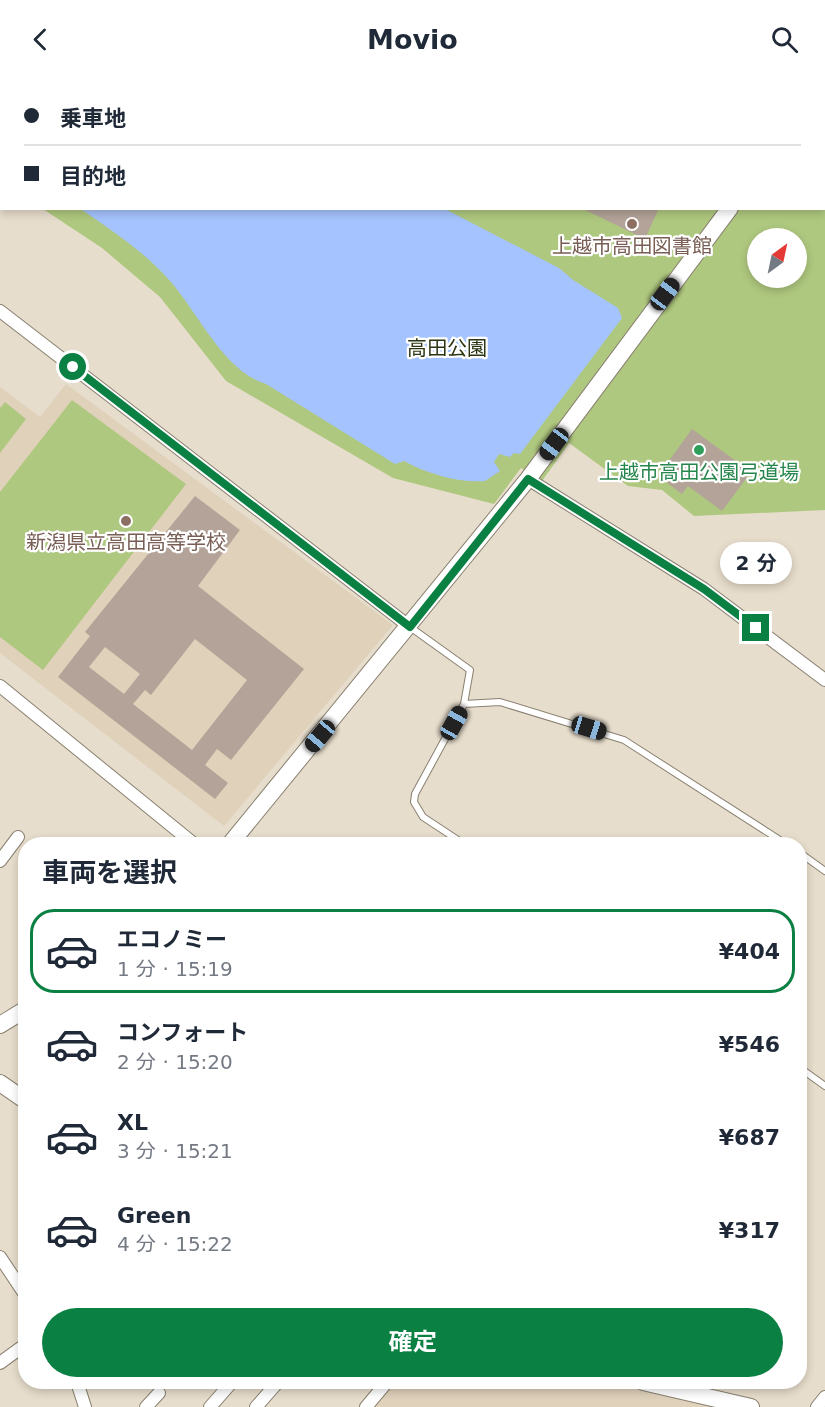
<!DOCTYPE html>
<html lang="ja">
<head>
<meta charset="utf-8">
<style>
	body { margin:0; font-family:"DejaVu Sans","Noto Sans JP",sans-serif; background:#f2f2f3; color:#1f2937; height:100vh; display:flex; flex-direction:column; font-size:22px; white-space:nowrap }
	* { box-sizing:border-box; margin:0 }
	p { font-size:20px; color:#747a83 }
	.icon { flex:none; width:33px; height:33px; fill:none; stroke:currentColor; stroke-width:2; stroke-linecap:round; stroke-linejoin:round }
	.map { position:relative; flex:1; overflow:hidden }
	.details { position:absolute; left:18px; top:759px; width:789px; height:552px; display:flex; flex-direction:column; background:#fff; border-radius:24px; box-shadow:0 3px 9px #0003 }
	.details>* { flex:none }
	.banner { position:absolute; left:0px; top:0px; width:825px; height:132px; box-shadow:0 3px 9px #0003; display:grid; align-content:center; height:132px; padding:0 24px; background:#fff }
	.needle { width:39px; rotate:33deg }
	.buttons { position:absolute; left:747px; top:150px; display:grid; gap:12px }
	.buttons a { display:grid; place-items:center; width:60px; height:60px; border-radius:50%; background:#fff; box-shadow:0 3px 9px #0003; font-size:30px }
	.end { position:absolute; width:27px; height:27px; margin:-14px; border:8px solid #0b8043; background:#fff; box-shadow:0 0 0 3px #fff }
	.from { border-radius:50% }
	.bubble { position:absolute; height:42px; border-radius:21px; background:#fff; box-shadow:0 3px 9px #0003; font-size:20px; font-weight:700; line-height:42px; text-align:center }
	.car { position:absolute; width:18px; height:36px; margin:-18px -9px; border-radius:8px; box-shadow:0 0 4px 2px #0007; background:linear-gradient(#222 24%,#8ab4d8 0 40%,#222 0 76%,#8ab4d8 0 86%,#222 0) }
	.banner b { display:flex; align-items:center; gap:21px; height:57px; font-size:22px }
	.banner b+b { border-top:2px solid #e0e1e3 }
	.banner i { width:15px; height:15px; background:#1f2937 }
	ul { padding:0; list-style:none }
	li { display:flex; align-items:center; gap:18px; height:84px; margin:0 12px 9px; padding:0 12px; border:3px solid transparent; border-radius:24px }
	li div { flex:1 }
	li b { display:block; font-size:22px }
	li em { font-style:normal; font-weight:700 }
	li.on { border-color:#0b8043 }
	li>.icon { width:54px; height:54px; stroke-width:1.5 }
	h2 { padding:0 24px; font-size:27px; line-height:72px }
	.action { display:flex; gap:12px; margin-top:auto; padding:12px 24px }
	.action a { flex:1; height:69px; border-radius:36px; background:#0b8043; color:#fff; font-size:24px; font-weight:700; line-height:69px; text-align:center }
	header { display:flex; justify-content:space-between; align-items:center; height:78px; padding:0 24px; background:#fff; font-size:27px; font-weight:700 }
	.map>svg:first-child { display:block }
</style>
</head>
<body>
<header><svg class="icon" aria-label="back" viewBox="0 0 24 24"><path d="M15 5l-7 7 7 7"/></svg>Movio<svg class="icon" aria-label="search" viewBox="0 0 24 24"><circle cx="10" cy="10" r="6"/><path d="M15 15l6 6"/></svg></header>
<div class="map">
<svg width="825" height="1329" viewBox="0 0 825 1329">
	<rect width="100%" height="100%" fill="#e7ddcc"/>
	<!-- built -->
	<path fill="#dfd1ba" d="M66 306 393 547 224 748 0 575V309L40 339Z
		M395 1304H617L715 1329H374Z"/>
	<!-- green -->
	<path fill="#afc87f" fill-rule="evenodd" d="M0 0H825V432L694 438 662 412 628 408 569 365 542 403 521 390 494 426 393 400 226 303 160 219 102 170 43 131 824 130V2H2L1 108ZM758 160H796V200H758Z
		M72 322 186 406 43 592 0 559V414Z
		M5 324 26 341 0 375V330Z"/>
	<!-- water -->
	<path fill="#a5c3fe" d="M0 0H88L92 1 2 2 1 84Z
		M81 131H445L559 190 573 202 618 230 622 240 520 376 514 375 510 379 499 376 494 384 500 393 485 403C458 405 428 396 404 383L395 386 266 306C223 293 198 234 170 203 145 174 112 153 81 131Z"/>
	<!-- building -->
	<path fill="#b3a398" fill-rule="evenodd" d="M581 130H659L645 161Z
		M692 351 751 394 722 433 688 408 682 416 658 398Z
		M195 418 240 452 198 508 304 591 231 682 217 671 205 687 228 705 215 721 58 599 90 558 85 554ZM195 561 247 602 192 672 133 626 145 612 151 617ZM105 569 140 596 124 616 89 589Z"/>
	<g fill="none" stroke-linecap="round" stroke-linejoin="round">
		<!-- lane casing -->
		<g stroke="#898070" stroke-width="8">
			<path id="lane" d="M410 549 470 592 464 626 415 716 414 724 423 739 464 766
				M464 626 500 624 624 662 786 766
				M800 775 825 793
				M800 990 825 1008"/>
		</g>
		<!-- street casing -->
		<g stroke="#898070" stroke-width="14">
			<path id="street" d="M0 233 410 549
				M528 401 704 511 825 602
				M0 608 194 766
				M0 783 18 759
				M0 1179 26 1218
				M0 1285 26 1266
				M77 1304 85 1329
				M146 1329 159 1315
				M210 1329 232 1304
				M256 1329 278 1304
				M366 1329 387 1304
				M817 1329 825 1319"/>
		</g>
		<!-- secondary casing -->
		<g stroke="#898070" stroke-width="18">
			<path id="secondary" d="M824 6 825 5
				M230 766 528 401 730 130
				M0 947 26 931
				M0 1005 26 1023
				M643 1304 751 1329"/>
		</g>
		<!-- lane -->
		<use href="#lane" stroke="#fff" stroke-width="6"/>
		<!-- street -->
		<use href="#street" stroke="#fff" stroke-width="12"/>
		<!-- secondary -->
		<use href="#secondary" stroke="#fff" stroke-width="16"/>
	</g>
	<g fill="none" stroke-linecap="round" stroke-linejoin="round">
		<!-- route -->
		<path stroke="#0b8043" stroke-width="8" d="M73 289 410 549 528 401 704 511 756 550"/>
	</g>
	<!-- markers -->
	<g fill="#8d6e63" stroke="#fff" stroke-width="2">
		<circle cx="632" cy="146" r="6"/>
		<circle cx="126" cy="443" r="6"/>
	</g>
	<circle fill="#2e9e5b" stroke="#fff" stroke-width="2" cx="699" cy="372" r="6"/>
	<g text-anchor="middle" stroke-width="4.5" stroke-linejoin="round" paint-order="stroke">
		<!-- education labels -->
		<g font-size="20" fill="#785e54" stroke="#fff">
			<text x="632" y="175">上越市高田図書館</text>
			<text x="126" y="471">新潟県立高田高等学校</text>
		</g>
		<!-- park labels -->
		<g font-size="20" fill="#2a3512" stroke="#fff">
			<text x="447" y="277">高田公園</text>
		</g>
		<!-- leisure labels -->
		<g font-size="20" fill="#27864d" stroke="#fff">
			<text x="699" y="401">上越市高田公園弓道場</text>
		</g>
	</g>
</svg>
<div class="buttons">
<a><svg class="needle" viewBox="-14 -14 28 28"><path d="M0-13l5 13h-10z" fill="#e53935"/><path d="M0 13l5-13h-10z" fill="#747a83"/></svg></a>
</div>
<i class="end from" style="left:73px;top:289px"></i>
<i class="end" style="left:756px;top:550px"></i>
<div class="bubble" style="left:720px;top:464px;width:72px">2 分</div>
<i class="car" style="left:665px;top:216px;rotate:37deg"></i>
<i class="car" style="left:554px;top:366px;rotate:217deg"></i>
<i class="car" style="left:454px;top:645px;rotate:29deg"></i>
<i class="car" style="left:589px;top:650px;rotate:107deg"></i>
<i class="car" style="left:320px;top:658px;rotate:220deg"></i>
<div class="banner">
<b><i class="from"></i>乗車地</b>
<b><i></i>目的地</b>
</div>
<section class="details">
<h2>車両を選択</h2>
<ul>
<li class="on"><svg class="icon" aria-label="car" viewBox="0 0 24 24"><path d="M5 17H2v-5l4-1 3-4h7l3 4 3 1v5h-3M9 17h6M6 11h13"/><circle cx="7" cy="17" r="2"/><circle cx="17" cy="17" r="2"/></svg><div><b>エコノミー</b><p>1 分 · 15:19</p></div><em>¥404</em></li>
<li><svg class="icon" aria-label="car" viewBox="0 0 24 24"><path d="M5 17H2v-5l4-1 3-4h7l3 4 3 1v5h-3M9 17h6M6 11h13"/><circle cx="7" cy="17" r="2"/><circle cx="17" cy="17" r="2"/></svg><div><b>コンフォート</b><p>2 分 · 15:20</p></div><em>¥546</em></li>
<li><svg class="icon" aria-label="car" viewBox="0 0 24 24"><path d="M5 17H2v-5l4-1 3-4h7l3 4 3 1v5h-3M9 17h6M6 11h13"/><circle cx="7" cy="17" r="2"/><circle cx="17" cy="17" r="2"/></svg><div><b>XL</b><p>3 分 · 15:21</p></div><em>¥687</em></li>
<li><svg class="icon" aria-label="car" viewBox="0 0 24 24"><path d="M5 17H2v-5l4-1 3-4h7l3 4 3 1v5h-3M9 17h6M6 11h13"/><circle cx="7" cy="17" r="2"/><circle cx="17" cy="17" r="2"/></svg><div><b>Green</b><p>4 分 · 15:22</p></div><em>¥317</em></li>
</ul>
<div class="action"><a>確定</a></div>
</section>
</div>
</body>
</html>
